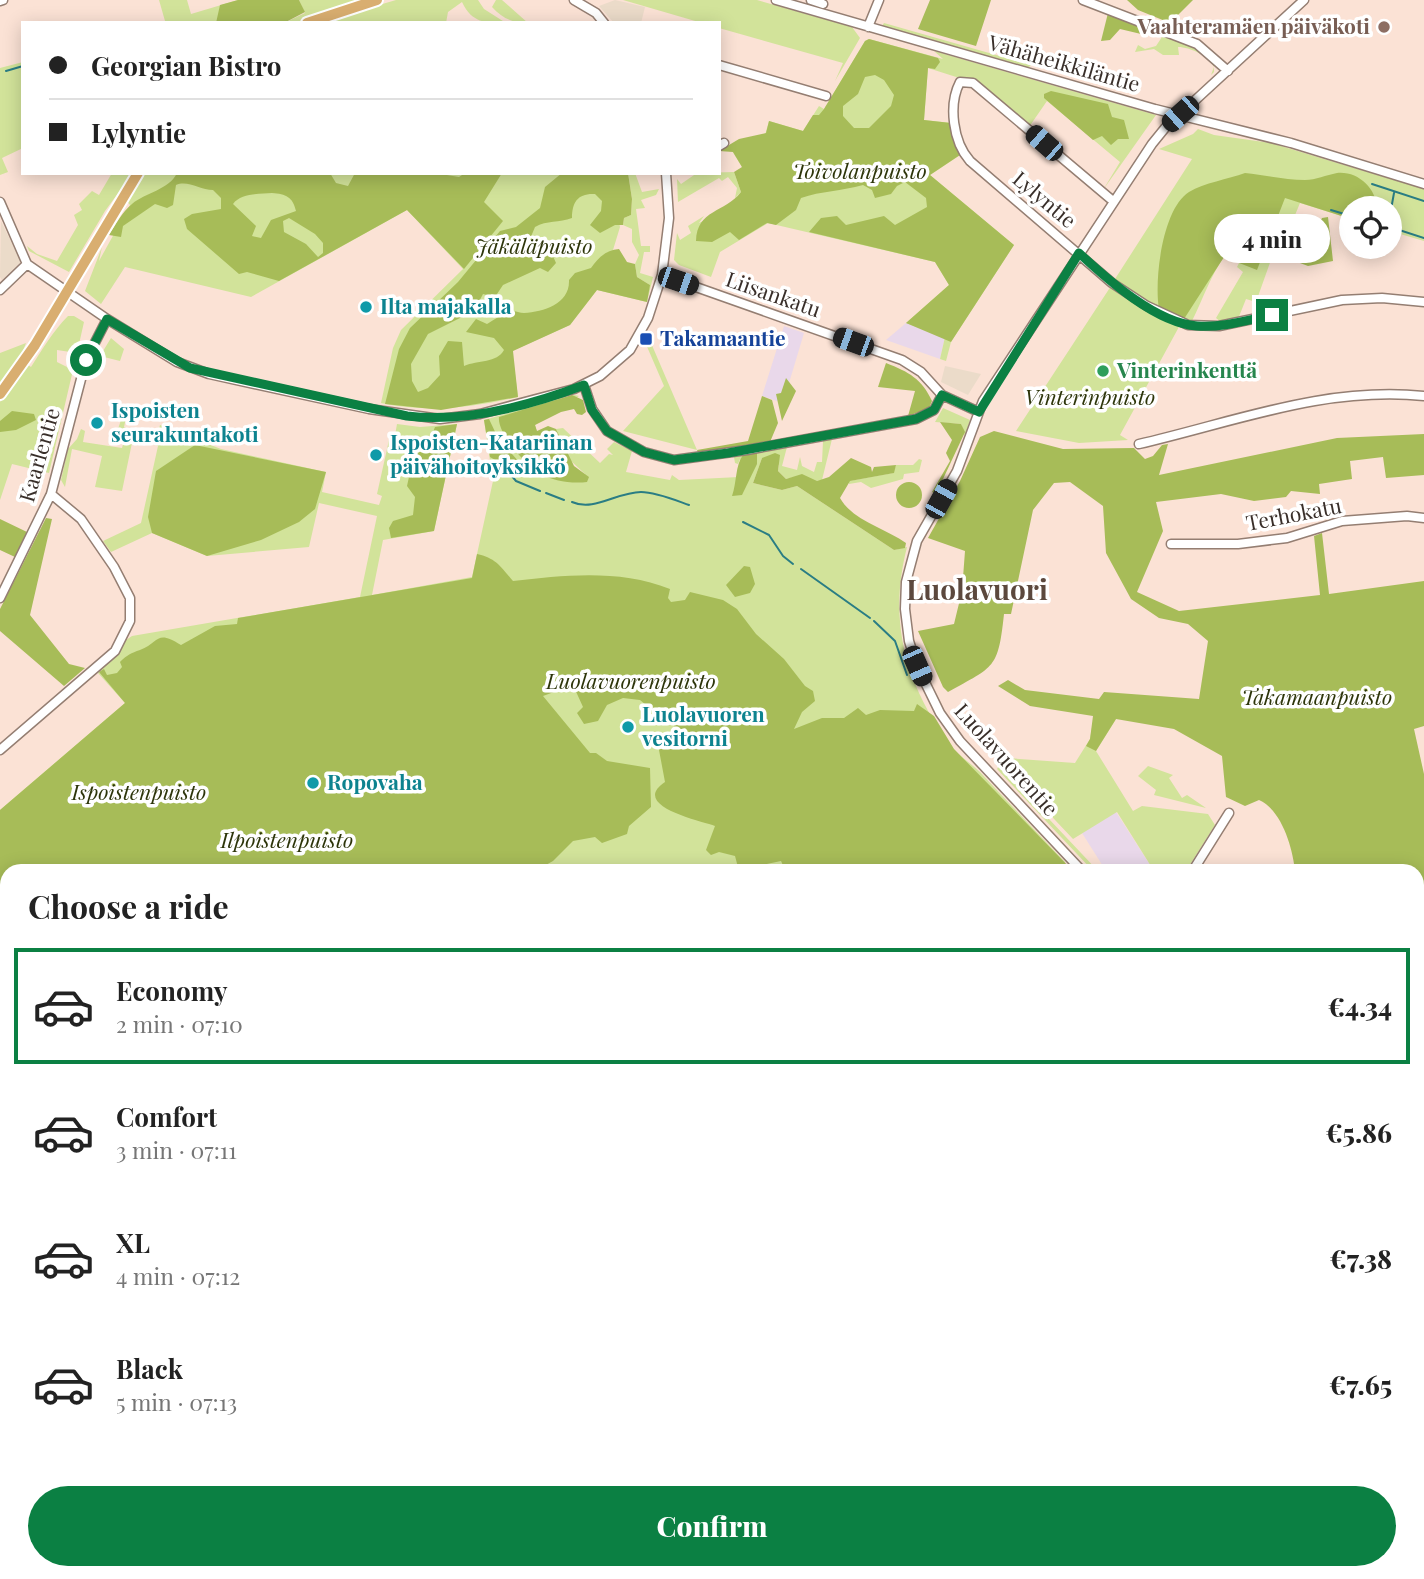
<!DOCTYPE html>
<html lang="en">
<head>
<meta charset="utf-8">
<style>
	body { margin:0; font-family:"Playfair Display",serif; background:#f2f2f2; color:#222; height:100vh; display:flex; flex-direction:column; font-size:26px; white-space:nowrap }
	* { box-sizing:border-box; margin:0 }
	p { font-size:23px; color:#767676 }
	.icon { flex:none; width:38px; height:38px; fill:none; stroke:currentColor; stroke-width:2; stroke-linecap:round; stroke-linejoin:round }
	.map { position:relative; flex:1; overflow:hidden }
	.side { position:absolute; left:0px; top:864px; width:1424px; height:716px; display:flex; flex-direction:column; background:#fff; border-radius:21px 21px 0 0; box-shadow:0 4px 18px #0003 }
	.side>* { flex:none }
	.hud { position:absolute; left:21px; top:21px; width:700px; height:154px; border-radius:0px; box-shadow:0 4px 18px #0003; display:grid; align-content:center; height:154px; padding:0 28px; background:#fff }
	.fabs { position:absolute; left:1339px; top:196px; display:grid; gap:14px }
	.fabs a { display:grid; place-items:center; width:63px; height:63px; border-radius:50%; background:#fff; box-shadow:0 4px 18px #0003; font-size:35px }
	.end { position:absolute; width:32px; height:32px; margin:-16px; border:9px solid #0b8043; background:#fff; box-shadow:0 0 0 4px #fff }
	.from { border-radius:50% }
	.bubble { position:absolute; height:49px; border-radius:24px; background:#fff; box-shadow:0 4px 18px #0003; font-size:23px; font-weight:800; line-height:49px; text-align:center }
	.car { position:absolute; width:21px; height:42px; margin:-21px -10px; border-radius:9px; box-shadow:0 0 5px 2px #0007; background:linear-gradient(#222 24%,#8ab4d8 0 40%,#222 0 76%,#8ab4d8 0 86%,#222 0) }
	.hud b { display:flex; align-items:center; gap:24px; height:66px; font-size:26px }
	.hud b+b { border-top:2px solid #e0e0e0 }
	.hud i { width:18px; height:18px; background:#222 }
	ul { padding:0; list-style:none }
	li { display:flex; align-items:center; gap:21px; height:116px; margin:0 14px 10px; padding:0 14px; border:4px solid transparent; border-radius:0px }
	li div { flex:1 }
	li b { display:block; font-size:26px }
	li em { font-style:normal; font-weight:800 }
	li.on { border-color:#0b8043 }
	li>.icon { width:63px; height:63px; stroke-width:1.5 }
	h2 { padding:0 28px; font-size:32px; line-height:84px }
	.button { display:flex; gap:14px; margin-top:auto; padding:14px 28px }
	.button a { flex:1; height:80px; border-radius:42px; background:#0b8043; color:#fff; font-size:28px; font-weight:800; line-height:80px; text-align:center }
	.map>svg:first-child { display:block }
</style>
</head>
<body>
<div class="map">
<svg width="1424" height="1579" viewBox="0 0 1424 1579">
	<rect width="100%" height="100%" fill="#fbe2d5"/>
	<!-- commercial -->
	<path fill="#ebdbc9" d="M615 0 645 7 641 23H614L599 6Z
		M1 221 21 262 2 280 0 277Z
		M945 366 981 374 968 395 941 382Z"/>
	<!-- industrial -->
	<path fill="#e9d8ea" d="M906 323 945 337 940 359 886 340Z
		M784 326 804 333 783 403 762 396Z
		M1116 812 1154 871H1106L1082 833Z"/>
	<!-- green -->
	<path fill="#d2e39a" d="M159 0H187L191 14 238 0 249 23H159L165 21Z
		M299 0H360L295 23H284L305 13Z
		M396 0H478L484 9 506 23C485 23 472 23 462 2L448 12 446 23H318Z
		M496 0H502L528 23C513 23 503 19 492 7Z
		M623 0H757L852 27 860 38 835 81 843 63 719 28V23H702Z
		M884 23 1031 65 1028 68 882 26Z
		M1164 34 1199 50 1214 63V72L1211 75 1214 67C1209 56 1190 47 1178 47L1179 55H1163L1154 49 1135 52 1138 45 1145 49 1156 46Z
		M869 39 943 59 934 51 1156 115 1103 190 1120 162 1047 101 1029 127 975 83 928 68 924 120 951 123 953 139 960 155 930 175 1014 245 951 342 946 361 940 359 945 337 906 323 949 285 935 262 768 223 720 252 711 277 679 265 674 260 677 233 680 240 691 233 688 226 704 216 699 223 758 193 729 146 763 142 769 121 803 131 819 106 824 109 865 41Z
		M23 62V148L2 158 8 172 0 175V68Z
		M1198 129 1214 135 1271 143 1424 189V241L1390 231V208H1351V219L1300 203 1279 254 1265 249 1264 254 1272 257 1256 302 1246 299 1238 319 1221 322 1216 318 1243 272 1237 267 1239 263 1224 257C1210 277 1203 299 1192 321 1164 316 1137 298 1115 279L1192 159 1159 149 1193 134Z
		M734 172 741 192 735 198 737 188 728 177 722 181 719 178 678 202 677 179 681 184 697 173Z
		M112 173H133L105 211 69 272 29 251 27 246 37 254 57 261 78 225 74 215 82 210 79 204 92 191 99 195Z
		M144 173H608L620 227 606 273 650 285 637 277 635 264 639 255 632 242V229L623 225 624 218 631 215 632 199 628 173H635L642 192 659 189 656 195 641 200 645 208 636 209 641 246H650V252H644L640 273 653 277 647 302 597 290 570 325 512 351 518 397C470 408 429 413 381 403L393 348 401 330 463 269 407 210 251 297 125 267 101 304 85 291 102 247 99 261 130 205 126 200Z
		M1111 286 1156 315 1180 325 1120 435 1128 440 1079 443 1016 431Z
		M68 316H74L84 322 77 353 57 350V362L73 370 49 473 12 464 0 500V402L28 365 31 367C42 350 53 331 68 316Z
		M648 336 697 450 623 431 664 386 645 342Z
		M111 338 124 349 120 361 100 356Z
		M26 343 19 361 0 386V353Z
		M574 395 579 396 535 425 539 440 580 477 585 474 570 460 556 429 563 428 600 463 609 454 613 455 607 449 614 442 632 451 626 472 670 480 672 475 679 480 739 477 744 462 740 459 738 464 735 463 734 457 787 447 782 466 797 470 800 457 802 466 814 472 817 462H822L823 441 832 439 822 480C810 484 804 474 786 479L778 471 779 465 762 458 753 483 782 490 797 486 894 550 907 547C888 621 905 682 949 744 956 753 970 763 980 772 1008 802 1037 832 1065 862L1066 871 7 872V1130L0 810 125 703 98 673 126 640 132 636 360 597 377 516 319 503 309 547 207 556 152 533 111 552 103 541 141 523 158 446 155 445 160 425 221 449 326 472 322 492 379 505 382 496 377 494 389 440 394 441 397 424 420 427 457 424 434 531 383 540 372 595 472 577 493 481 484 420Z
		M943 408 970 420 965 436 961 424 935 422Z
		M122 417 126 418 124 427 129 429 127 436 133 438 122 491 95 487 102 456 72 449 65 487 61 480 68 449 77 439 81 429 85 431 83 442 122 448 125 437 116 435Z
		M919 459 922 460 919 472 904 474 903 479 871 488 861 482 849 484V481L893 473 896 465H913Z
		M1094 716 1116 719 1096 751 1133 811 1142 806 1208 814 1215 825 1186 871H1154L1117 812 1073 839 1002 764 1006 758 1075 763 1090 739Z
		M999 766 1098 871H1093L997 769Z
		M1148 766 1173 775 1169 778 1182 798 1187 795 1206 808 1154 795 1156 790 1138 776Z"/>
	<!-- forest -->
	<path fill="#a7bc58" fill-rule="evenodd" d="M238 0H299L305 12 284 23H216L220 5Z
		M930 0H991L976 46 918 29Z
		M1127 0H1193L1170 23 1138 10Z
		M1108 13 1147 28 1148 31 1141 34 1120 29 1110 40 1101 41Z
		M869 39 938 58 940 62 935 69 928 68 924 120 951 123 953 139 960 155 930 175 1014 245 951 342 906 323 949 285 935 262 809 232 821 218 837 216 846 225 884 216 895 225 927 207 926 198 905 182 897 186 891 194 875 198 872 190 863 185C842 191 821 191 801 198L796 210 776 225 767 223 739 240 730 232 712 242 696 241C697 209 725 213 741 192L734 172 742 167 733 152 719 151 739 139 766 133 769 121 803 131 813 115H819L824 109 865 41ZM875 75 884 80 894 95 891 106 869 128H854L843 116V106L858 94 865 77Z
		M1051 91 1108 104 1112 117 1124 120 1129 139H1118L1111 145 1102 136 1093 140 1044 98V94Z
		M177 173H330L336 183 348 186 355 173H435L459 177 465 173H502L484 202 503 221 464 269 407 210 279 281 247 272 239 274 187 229 184 219 192 214 221 209V198L213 190C200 190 188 180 176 185L173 205 167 208 155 204 123 226 121 237 109 235C116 224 122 212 132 204 146 192 169 190 177 173ZM272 193C286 194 293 197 296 211L271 220 261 238 252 236 256 226 233 204C241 193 259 194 272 193ZM289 218 315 234 323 243V253L318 257 306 244 284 232 283 221Z
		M562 173H628L632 199 631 215 624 218 623 225H615L600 233 590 225 601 211 602 201 595 194C578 193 572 202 572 218 559 223 547 220 535 227L530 239 535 251 553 256 556 263 548 272 540 268 503 285 495 297 483 294 474 311 428 334 411 364 412 381 418 392 428 388 440 375 439 356 448 341 462 342 464 366C478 360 497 363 504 350L494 338 466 332 476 319 487 324C494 320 504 312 512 311 516 311 520 313 524 313 544 312 570 304 569 280L575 273 591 268C598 258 606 250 619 249L627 262 635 264 637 277 650 285 647 302 597 290 570 325 513 351 518 397 441 410 385 404 399 349 410 328 458 282 500 231 516 227 540 208 545 187Z
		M1245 173C1265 175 1286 180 1305 180 1316 180 1326 175 1337 173 1358 171 1376 188 1377 208H1351V219L1285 198 1257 270 1224 257 1184 319 1159 309C1154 281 1162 209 1189 192 1204 183 1228 179 1245 173Z
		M1328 217 1333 261 1308 266 1300 263 1322 218Z
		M886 363C909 372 922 379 932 401L929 408 908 416 915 391 878 387Z
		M786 378 796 391 782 421 776 394 781 393Z
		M572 395 583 400 586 412 582 415 577 414 574 409 561 412 535 425 537 431 548 426 556 429 574 466 589 477 587 482C572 484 552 481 539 473 525 464 497 433 499 417Z
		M762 396 772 400 778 423 770 442 699 455 697 450 748 441Z
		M12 411 34 414 36 420 16 430 0 432V421Z
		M489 419 498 438 527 471 524 477 490 457 484 420Z
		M940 422 961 424 965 432 936 494 932 492 950 461 946 453 952 440Z
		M457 424 434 531 391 538 389 528 393 521 413 515 415 497 407 486 416 445 431 437 435 427Z
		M994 431 1063 449 1134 448 1145 459 1153 456 1162 445 1168 444 1159 475 1337 438 1424 434V475L1386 478 1383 457 1350 461 1352 479 1319 484 1320 494 1291 491 1286 497 1254 501 1221 494 1156 502 1163 531 1137 592 1179 611 1320 595 1314 536 1322 533 1329 594 1424 581V726L1414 729 1424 774V1019L1418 1017V872L1295 871C1293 849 1282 810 1259 800L1245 806 1226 797 1222 756 1174 729 1116 719 1096 751 1086 746 1090 739 1093 716 1030 706 998 686 1008 680 1025 690 1099 699 1104 692 1199 699 1208 641 1188 624 1159 618 1131 599 1106 553 1103 506 1070 482 1054 483 1033 510 1011 614H1004C998 669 995 666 948 692L943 687 918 631 954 624 962 591 965 551 928 538 960 481 980 437Z
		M195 445 326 472 315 509 299 522 261 540 207 556 152 533 148 517 156 471Z
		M757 453V464L742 495 732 496C737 482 735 466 743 455Z
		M775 453 780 455 778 471 786 479 802 474 817 481 829 477 851 458 871 467 872 472 874 467 896 465 894 473 850 481 840 498C853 521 885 528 906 543L905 548 894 550 797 486 782 490 753 483 762 458Z
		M896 495a13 13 0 1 1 26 0a13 13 0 1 1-26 0Z
		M46 518 52 519 30 615 69 664 85 668 64 686 0 631V609Z
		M0 519 27 532 15 557 0 550Z
		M477 554C496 558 501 567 513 581 565 575 620 569 670 589L668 598 671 602 685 600 690 592 723 600 737 609 756 634 784 659 805 686 813 691 815 701 802 712 794 729 822 718H844L858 708 866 715 880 710 914 711 917 704 934 716 954 749 1073 871 786 872 781 861 762 865 756 871H739L735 856 719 852 711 855 706 850 715 826C701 821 629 806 665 782L659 750 661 734 674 731 675 715 652 710 640 700 623 698 607 705 598 721 584 724 577 713 583 707 573 685 543 696 590 753H596L607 761 650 768 651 807 629 826 627 834 602 843 595 837 573 841 553 861 535 871 7 872V1131L0 1133V810L125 703 99 672 104 669 107 675 117 673 122 667 120 662C127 655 131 653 140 650 160 642 156 629 181 645L215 626 237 624 238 618 472 578Z
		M744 566 750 567 755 584 750 593 735 597 726 585Z
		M1420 1434 1424 1435V1579H1414L1413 1573H1418V1439Z
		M7 1572 119 1573 122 1579H0Z
		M350 1573H466L476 1579H348Z
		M516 1573H796L787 1579H512Z"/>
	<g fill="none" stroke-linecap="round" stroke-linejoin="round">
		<!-- stream -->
		<path stroke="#2a7d84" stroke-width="2" d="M6 71 23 66
			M1372 184 1424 201
			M1331 210 1351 216
			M1390 215 1394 193
			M1390 227 1424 238
			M501 463 516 481 540 491
			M546 493 564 500
			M572 502C594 512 617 492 641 492 656 492 675 500 689 505
			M743 522 769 535 783 556 793 564
			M801 569 870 618
			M874 621 895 641 907 675
			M1418 1480 1424 1484"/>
		<!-- minor casing -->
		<g stroke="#947e72" stroke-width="11">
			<path id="minor" d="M574 0 596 13 604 23
				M776 0 1155 109 1291 143 1424 184
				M811 0 823 4
				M1083 0 1197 44 1228 71
				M0 1 3 0
				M868 27 879 0
				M719 65 826 96
				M719 146 724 143
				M1113 201 973 83 960 82C948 105 953 142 970 161L1112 283 1147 306 1188 325 1219 326 1342 300 1382 298 1424 302
				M0 202 27 264 107 319 177 362 209 374 369 409 440 419 480 414 574 389 600 376 630 350 648 318 662 275 669 218 666 173
				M662 275 902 360 921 372 942 395 979 412
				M0 290 27 264
				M584 385 592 409 607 431 644 452 674 460 747 450 916 419 934 410 942 395
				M1139 444C1235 422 1324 386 1424 396
				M1171 544H1238L1287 538 1342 521 1407 516 1424 518
				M0 598 51 494 86 360 107 319
				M0 750 115 651 130 621V598L114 567 81 519 51 494
				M1083 872 960 741 940 713 917 666 909 641 905 609 906 582 917 541 957 471 983 401 1152 144 1165 128 1304 0
				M1192 872 1229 813
				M1418 1218H1424
				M0 1571 7 1565
				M132 1573 135 1579
				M844 1573 845 1579
				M957 1573 958 1579
				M807 1579 816 1573
				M1179 1579 1181 1573"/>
		</g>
		<!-- major casing -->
		<g stroke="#fff" stroke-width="14">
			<path id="major" d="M307 23 377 0
				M0 394 35 345 138 173"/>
		</g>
		<!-- minor -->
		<use href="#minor" stroke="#fff" stroke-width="8"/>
		<!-- major -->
		<use href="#major" stroke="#d9ae70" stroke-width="10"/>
	</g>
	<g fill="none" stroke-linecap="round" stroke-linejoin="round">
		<!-- route -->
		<path stroke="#0b8043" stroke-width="9" d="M86 360 107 319 190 368 407 416C466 423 529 406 584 385L592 410 607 431 644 452 674 460 728 453 916 419 934 410 942 395 979 412 1079 253C1108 280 1156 323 1197 326 1222 328 1248 320 1272 315"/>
	</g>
	<!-- markers -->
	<circle fill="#8d6e63" stroke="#fff" stroke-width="2.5" cx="1384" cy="27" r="7"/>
	<g fill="#0f9aa8" stroke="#fff" stroke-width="2.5">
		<circle cx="366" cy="307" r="7"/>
		<circle cx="97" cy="423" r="7"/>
		<circle cx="376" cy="455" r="7"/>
		<circle cx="628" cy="727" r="7"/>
		<circle cx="313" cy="783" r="7"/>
	</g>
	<rect fill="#1a4fb4" stroke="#fff" stroke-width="2.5" x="639" y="332" width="14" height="14" rx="3.5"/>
	<circle fill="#2e9e5b" stroke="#fff" stroke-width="2.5" cx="1103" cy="371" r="7"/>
	<g text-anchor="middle" stroke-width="7" stroke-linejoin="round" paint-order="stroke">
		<!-- education labels -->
		<g font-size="21" font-weight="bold" fill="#785e54" stroke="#fff" text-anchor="end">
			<text x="1370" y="34">Vaahteramäen päiväkoti</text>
		</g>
		<!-- street labels -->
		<g font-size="21" fill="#392f2a" stroke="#fff">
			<text transform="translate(1064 64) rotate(16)" y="7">Vähäheikkiläntie</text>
			<text transform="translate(1044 200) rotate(40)" y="7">Lylyntie</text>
			<text transform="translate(773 295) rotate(19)" y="7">Liisankatu</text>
			<text transform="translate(40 455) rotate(-74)" y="7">Kaarlentie</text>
			<text transform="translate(1294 515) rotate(-11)" y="7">Terhokatu</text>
			<text transform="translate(1006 760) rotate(48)" y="7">Luolavuorentie</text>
		</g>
		<!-- park labels -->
		<g font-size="21" font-style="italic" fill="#2d350a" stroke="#fff">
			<text x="860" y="179">Toivolanpuisto</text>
			<text x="534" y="254">Jäkäläpuisto</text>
			<text x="1090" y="405">Vinterinpuisto</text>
			<text x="631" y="689">Luolavuorenpuisto</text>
			<text x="1317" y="705">Takamaanpuisto</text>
			<text x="139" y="800">Ispoistenpuisto</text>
			<text x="287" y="848">Ilpoistenpuisto</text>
		</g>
		<!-- culture labels -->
		<g font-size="21" font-weight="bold" fill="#0d838f" stroke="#fff" text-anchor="start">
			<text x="380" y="314">Ilta majakalla</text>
			<text x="111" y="418">Ispoisten<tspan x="111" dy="24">seurakuntakoti</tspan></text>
			<text x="390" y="450">Ispoisten-Katariinan<tspan x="390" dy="24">päivähoitoyksikkö</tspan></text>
			<text x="642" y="722">Luolavuoren<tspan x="642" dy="24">vesitorni</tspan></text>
			<text x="327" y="790">Ropovaha</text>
		</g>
		<!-- transit labels -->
		<g font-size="21" font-weight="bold" fill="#164399" stroke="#fff" text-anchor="start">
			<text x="660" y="346">Takamaantie</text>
		</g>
		<!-- leisure labels -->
		<g font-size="21" font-weight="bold" fill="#27864d" stroke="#fff" text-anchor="start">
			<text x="1117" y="378">Vinterinkenttä</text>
		</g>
		<!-- district labels -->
		<g font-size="28" font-weight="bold" fill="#5c483d" stroke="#fff">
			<text x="977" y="600">Luolavuori</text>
		</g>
	</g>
</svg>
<div class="fabs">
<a><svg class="icon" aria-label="locate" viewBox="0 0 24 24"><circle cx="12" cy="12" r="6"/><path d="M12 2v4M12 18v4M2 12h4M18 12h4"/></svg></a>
</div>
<i class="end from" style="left:86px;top:360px"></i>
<i class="end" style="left:1272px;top:315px"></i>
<div class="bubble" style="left:1214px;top:214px;width:116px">4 min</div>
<i class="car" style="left:1180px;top:114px;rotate:228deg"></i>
<i class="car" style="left:1044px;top:143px;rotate:311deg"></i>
<i class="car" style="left:678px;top:281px;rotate:109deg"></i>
<i class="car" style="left:853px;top:342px;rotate:290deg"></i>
<i class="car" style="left:941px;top:499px;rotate:29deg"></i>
<i class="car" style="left:917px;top:666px;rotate:156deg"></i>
<div class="hud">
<b><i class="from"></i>Georgian Bistro</b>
<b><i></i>Lylyntie</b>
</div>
<section class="side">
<h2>Choose a ride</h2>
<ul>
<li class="on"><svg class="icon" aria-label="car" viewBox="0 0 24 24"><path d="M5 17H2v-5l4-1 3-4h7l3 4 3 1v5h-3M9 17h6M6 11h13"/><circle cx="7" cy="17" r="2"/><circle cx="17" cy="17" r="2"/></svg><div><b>Economy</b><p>2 min · 07:10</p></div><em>€4.34</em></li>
<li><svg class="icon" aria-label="car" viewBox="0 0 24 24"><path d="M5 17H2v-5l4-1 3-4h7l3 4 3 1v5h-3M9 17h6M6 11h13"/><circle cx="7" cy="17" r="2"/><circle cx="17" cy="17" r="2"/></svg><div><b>Comfort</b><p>3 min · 07:11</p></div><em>€5.86</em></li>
<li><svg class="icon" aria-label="car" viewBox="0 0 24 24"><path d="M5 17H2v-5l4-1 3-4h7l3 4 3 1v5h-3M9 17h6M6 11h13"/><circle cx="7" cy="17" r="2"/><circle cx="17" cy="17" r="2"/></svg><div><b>XL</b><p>4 min · 07:12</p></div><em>€7.38</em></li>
<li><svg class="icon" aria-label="car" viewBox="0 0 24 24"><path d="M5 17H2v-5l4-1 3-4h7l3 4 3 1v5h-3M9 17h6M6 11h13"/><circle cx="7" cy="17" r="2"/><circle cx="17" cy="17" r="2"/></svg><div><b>Black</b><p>5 min · 07:13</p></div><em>€7.65</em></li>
</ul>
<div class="button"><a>Confirm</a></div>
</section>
</div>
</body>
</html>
